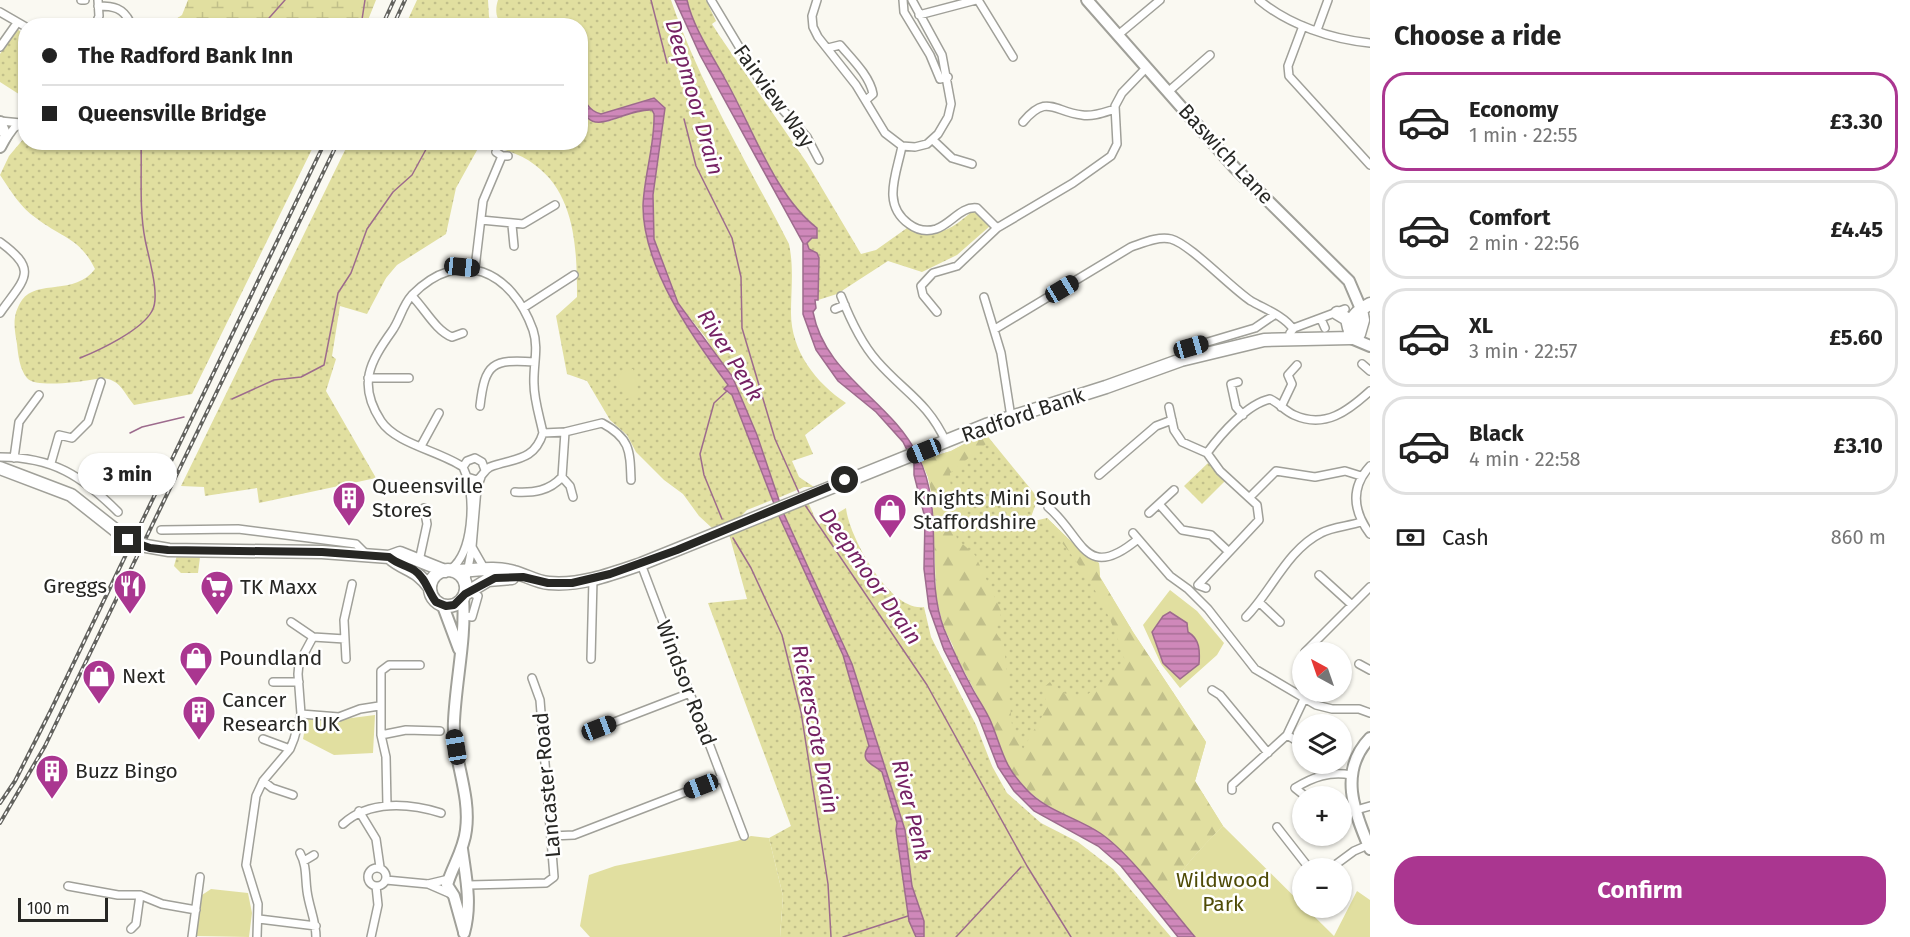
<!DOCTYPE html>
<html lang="en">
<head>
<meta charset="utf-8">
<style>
	body { margin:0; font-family:"Fira Sans",sans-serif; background:#f2f2f2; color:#222; height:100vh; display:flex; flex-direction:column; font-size:22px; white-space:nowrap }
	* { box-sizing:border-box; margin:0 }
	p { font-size:20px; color:#767676 }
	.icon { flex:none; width:33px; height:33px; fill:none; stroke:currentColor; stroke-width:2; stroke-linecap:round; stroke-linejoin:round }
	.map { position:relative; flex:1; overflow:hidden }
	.panel { display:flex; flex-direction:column; background:#fff; width:540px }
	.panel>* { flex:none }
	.top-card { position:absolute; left:18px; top:18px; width:570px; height:132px; border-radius:24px; box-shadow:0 2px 4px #0004; display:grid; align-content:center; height:132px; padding:0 24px; background:#fff }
	.needle { width:39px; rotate:320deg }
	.fabs { position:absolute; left:1292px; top:642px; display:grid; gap:12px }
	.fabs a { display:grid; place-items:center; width:60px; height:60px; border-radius:50%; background:#fff; box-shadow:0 2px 4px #0004; font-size:30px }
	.scale { position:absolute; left:18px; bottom:15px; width:90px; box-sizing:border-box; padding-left:6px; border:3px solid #272724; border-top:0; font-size:16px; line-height:21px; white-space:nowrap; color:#272724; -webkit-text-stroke:4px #fffffe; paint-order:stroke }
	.end { position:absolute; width:27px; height:27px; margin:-14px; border:8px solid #272724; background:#fff; box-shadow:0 0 0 3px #fff }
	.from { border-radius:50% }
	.bubble { position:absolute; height:42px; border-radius:21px; background:#fff; box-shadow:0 2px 4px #0004; font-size:20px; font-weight:700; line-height:42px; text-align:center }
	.car { position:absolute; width:18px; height:36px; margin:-18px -9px; border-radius:8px; box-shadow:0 0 4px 2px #0007; background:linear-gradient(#222 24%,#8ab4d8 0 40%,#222 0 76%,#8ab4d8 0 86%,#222 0) }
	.top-card b { display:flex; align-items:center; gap:21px; height:57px; font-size:22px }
	.top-card b+b { border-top:2px solid #e0e0e0 }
	.top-card i { width:15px; height:15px; background:#222 }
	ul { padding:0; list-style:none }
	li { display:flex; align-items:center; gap:18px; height:99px; margin:0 12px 9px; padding:0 12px; border:3px solid #e0e0e0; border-radius:24px }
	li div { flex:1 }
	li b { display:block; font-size:22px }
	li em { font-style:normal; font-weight:700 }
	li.active { border-color:#aa3690 }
	li>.icon { width:54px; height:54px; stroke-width:1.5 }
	h2 { padding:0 24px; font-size:27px; line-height:72px }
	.pay { display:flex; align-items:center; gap:15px; height:66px; padding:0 24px; font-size:22px }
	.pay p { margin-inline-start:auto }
	.primary-button { display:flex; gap:12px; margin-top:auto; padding:12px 24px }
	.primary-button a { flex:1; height:69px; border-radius:24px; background:#aa3690; color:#fff; font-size:24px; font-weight:700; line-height:69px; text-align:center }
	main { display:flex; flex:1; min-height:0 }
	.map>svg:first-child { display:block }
</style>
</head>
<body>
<main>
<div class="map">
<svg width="1370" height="937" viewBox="0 0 1370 937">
	<defs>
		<pattern id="grass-dots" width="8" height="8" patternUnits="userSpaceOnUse" patternTransform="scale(1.5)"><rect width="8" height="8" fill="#e1dfa0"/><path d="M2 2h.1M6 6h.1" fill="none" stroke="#c1bf8a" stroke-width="1.8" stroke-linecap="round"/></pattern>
		<pattern id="forest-firs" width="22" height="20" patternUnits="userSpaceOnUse" patternTransform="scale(1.5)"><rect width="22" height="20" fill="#e1dfa0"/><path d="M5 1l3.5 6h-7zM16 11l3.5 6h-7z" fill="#c1bf8a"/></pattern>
		<pattern id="wetland-marsh" width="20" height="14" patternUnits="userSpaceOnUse" patternTransform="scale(1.5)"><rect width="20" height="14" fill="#e1dfa0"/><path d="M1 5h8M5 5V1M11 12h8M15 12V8" fill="none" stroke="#c1bf8a"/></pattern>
		<pattern id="water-rules" width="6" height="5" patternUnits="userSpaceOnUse" patternTransform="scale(1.5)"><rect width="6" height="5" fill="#cf88ba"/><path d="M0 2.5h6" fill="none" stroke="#a86f97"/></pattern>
	</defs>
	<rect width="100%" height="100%" fill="#faf9f2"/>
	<!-- grass -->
	<path fill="url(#grass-dots)" d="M417 0H488L489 17 493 25 405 26Z
		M498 0H671C700 85 748 164 789 244 794 268 791 289 791 313 791 351 816 383 846 403L805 435 813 454 792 461 799 477 814 487H804L778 498 757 435 706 338 678 303 654 239 653 195 664 117 654 98 601 114C572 108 581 49 580 26L505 25C495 21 495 9 498 0Z
		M687 0H706L716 21 712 24 719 35 807 163 861 254 876 250 907 228C939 239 950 230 974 210L990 226 957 255 922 272 888 261 837 294 818 300 819 258 818 254 809 249 807 243 814 237 817 228C772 193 753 127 725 79 712 55 692 27 687 0Z
		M16 28 25 35V98L0 82V54Z
		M643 109 652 110 654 114C655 145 644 175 643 206 643 268 692 337 728 386L727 393 732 394 772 500 747 510 737 520 712 528 699 516 683 494 664 480 636 452 627 435 610 420 587 381 567 374 556 316 577 297C577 251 576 195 535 165 520 153 501 149 483 143L580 142 581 110 585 117 607 122Z
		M25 137 26 142 315 143 192 394 134 405C127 397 122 385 113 381 106 377 97 379 90 380 78 382 35 388 27 378 20 370 18 355 17 344 14 327 12 315 22 300 37 279 75 296 95 269 80 238 62 238 36 218 20 207 11 191 0 175L9 156Z
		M349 142 481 143 456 188 446 234 397 265 386 278 367 314 340 306 332 356 336 359 326 391 376 478 259 503 257 488 205 496 204 487 181 486Z
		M985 433 1038 498 1031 517 1034 521 1047 518 1084 554 1099 563 1100 577 1133 632 1206 742 1195 781 1223 826C1199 850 1179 870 1164 901L1102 834 1079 821 997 744 991 722 955 654 935 565 933 500 928 477 921 460 951 451Z
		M1208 463 1225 481 1202 504 1184 486Z
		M808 502 818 525 846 508C849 537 890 612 924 607L931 637 976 725 992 766 1007 793 1041 823 1078 842 1113 869 1171 937H924V921L912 886 905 829 852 664 783 512Z
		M778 514 843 655 869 746 866 751 882 772 897 823 896 830 909 921 916 937H780L783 896 769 838 791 826 708 603 747 599 729 534Z
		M177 555 200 557 198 573H181L174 566Z"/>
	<!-- forest -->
	<path fill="url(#forest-firs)" d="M985 433 986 444 950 473 952 515 957 539 975 555 1001 611 999 623 993 628 1004 645 1012 725 1023 749 1048 706 1042 689 1050 682 1070 697 1088 694 1126 664C1111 610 1084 567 1047 525V518L1084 554 1099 563 1100 577 1133 632 1206 742 1195 781 1223 826C1199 850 1179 870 1164 901L1102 834 1050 808 1028 791 1009 769 991 722 943 626 936 596 933 500 928 477 921 460 951 451Z"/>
	<!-- wetland -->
	<path fill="url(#wetland-marsh)" d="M188 0H376L366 25H167L182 15Z"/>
	<!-- park -->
	<path fill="#e1dfa0" d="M633 369 639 395 625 399 618 378 622 372Z
		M1170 590 1197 611 1224 643 1217 655 1180 688 1161 664 1143 625Z
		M375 715 373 753 334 755 303 739 307 718 336 720Z
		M1223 826 1334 936 1357 891 1370 900V937H1195L1164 901C1179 870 1199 850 1223 826Z
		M751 836 769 838 783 896 780 937H590L580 926 589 875 615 866 737 841Z
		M211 889 248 893 252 913 249 937 196 936 202 895Z"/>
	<!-- water -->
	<path fill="url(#water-rules)" stroke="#9d6b8d" stroke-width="1.5" d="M675 0H687C693 27 712 55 725 79 752 126 774 195 817 228V238H812L807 243 809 249 817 253 819 258 818 300H815L816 308 813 312C825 376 891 400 918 456 946 512 923 573 944 629 952 648 961 668 971 686 977 698 986 710 991 722 1003 751 1003 765 1026 789 1046 811 1076 817 1100 833 1130 853 1170 908 1195 937H1178L1121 866 1098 846 1034 811 1014 791 998 767 979 718 944 650 929 608 924 569 925 518 914 475V464L903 442 876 412 838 381 816 350 803 314V243L700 55Z
		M580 88C584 100 588 111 601 114L654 98 665 108 653 195 654 239 678 303 732 376 757 435 783 512 852 664 905 830 912 886 924 921V937H916L909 921 896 830 897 823 882 772C873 764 858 761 869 746L843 655 778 514 732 395 724 389 728 385C692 337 643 267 643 206 644 175 655 145 654 114L652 110C621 107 581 151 580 88Z
		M1170 612 1187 623 1188 632C1200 639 1200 651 1199 664L1180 679 1163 663 1152 632 1163 616Z"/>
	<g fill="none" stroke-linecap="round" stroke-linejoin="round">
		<!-- stream -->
		<path stroke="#9d6b8d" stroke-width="1.5" d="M651 0 667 63
			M262 26 285 0
			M361 26 365 0
			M684 119 696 166 732 238 741 277 742 328 775 439 800 495
			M80 358C100 350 142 330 152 311 161 296 148 256 145 239 139 208 142 174 141 142
			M232 399 274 380 301 377 324 365 338 293 351 273 367 229 393 192 412 175 430 142
			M130 433 142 427 184 417
			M805 505 927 685 1027 866 1071 937
			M722 519 704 475 700 454 714 403 727 391
			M733 538 751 568 782 635 801 712 828 884 831 937
			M843 937 908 916
			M956 937 1021 867"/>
		<!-- street casing -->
		<g stroke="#a0a099" stroke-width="10">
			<path id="street" d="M81 0H85
				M711 0 765 90 807 137 819 160
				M817 0 812 16 813 27 818 37 856 85 885 133 902 146 915 147 927 144 938 134 948 117 951 104 942 55 912 0
				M903 0 904 12 930 55 940 79 948 77
				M978 0 1013 57
				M1259 0C1289 25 1331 39 1370 43
				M98 6C114 6 123 8 130 22
				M0 12 26 27
				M919 15 976 0
				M95 26 99 16 98 0
				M1303 26 1288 66 1289 76 1370 165
				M1317 30 1328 0
				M1118 35 1160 0
				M0 47 17 23
				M828 48 840 45C851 58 870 76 873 94L866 100
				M1169 91 1210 55
				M0 121 21 123
				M1023 122C1047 93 1054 112 1082 115 1093 117 1105 112 1115 109
				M6 139 14 128 26 120
				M933 140 952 158 972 164
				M902 146C897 173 881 204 909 224 917 230 926 232 936 229 951 224 961 206 977 208L997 228
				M496 152 502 156H508
				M481 220 523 224 555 205
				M512 225 514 246
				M0 242C40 271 24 279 0 313
				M475 268 483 201 502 156
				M412 296C425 309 436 331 452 337L463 333
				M841 296C850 319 861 343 877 361 904 392 928 402 946 442
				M984 297 1001 353 1011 417
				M523 308 574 275
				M835 309 845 305
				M937 312 923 295 921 286 933 273 957 266 997 228 1073 183 1111 156 1117 144 1115 106 1122 93 1147 67
				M1321 319 1325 328
				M995 329 1131 247C1143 243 1158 236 1171 239 1190 244 1231 288 1251 301 1265 309 1284 316 1293 329
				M1290 333 1294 328 1345 309
				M1191 347 1255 328 1274 315
				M1362 364 1370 371
				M368 378H409
				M1238 382 1231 384 1236 407 1243 415
				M480 406C485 363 492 359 535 362
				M1169 407 1174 430 1182 442 1207 453 1220 471 1257 505 1259 520 1198 585 1206 588
				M1281 407 1292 384 1288 375 1297 365
				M543 433 565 432 602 423C630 438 630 450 631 480
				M421 446 439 413
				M1207 453C1221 434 1247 404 1270 399 1279 403 1285 411 1294 415 1325 429 1348 411 1370 391
				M0 457C53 457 82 476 118 512
				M14 458 19 422 39 395
				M51 463 59 435 72 438 88 422 101 382
				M1370 466C1350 488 1353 511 1370 534
				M463 467C440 451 396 444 381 421 357 384 370 362 392 331 400 320 402 306 412 295 460 246 512 271 533 330 539 348 533 366 534 384 534 400 540 418 543 433 534 462 513 458 490 467 484 470 483 476 477 480L467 477 463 467 467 461 475 458 482 462 485 470
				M1099 475 1156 426 1172 420
				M562 477 565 432
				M562 477 570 486 573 497
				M515 492C534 493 549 491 562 477
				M1250 497 1276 471 1315 477 1345 471 1361 476
				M1159 504 1182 530 1211 535 1229 552
				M1048 507C1083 536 1084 584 1138 539
				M1149 513 1174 490
				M161 530 238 529 356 544 366 554
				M1133 533 1170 576 1188 589 1208 609 1255 669 1316 705 1332 709H1359L1370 713
				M472 547 484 568
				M419 561 427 524 424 508
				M641 564 744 836
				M451 569C473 552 475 500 466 476
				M1319 575 1352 605
				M465 584 472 547 477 488 481 477
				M1260 603 1280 622
				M465 616 472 617 478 596 470 592
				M1246 617C1271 592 1287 550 1321 533 1332 527 1349 526 1361 522
				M291 622 313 637 345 639
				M1305 652 1370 587
				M346 659 344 620 352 584
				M591 659 593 579
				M1359 664 1370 670
				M273 682H299
				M1212 690 1220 695 1268 753
				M301 714 339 717 360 709 379 706
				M599 728 690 693
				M381 735 406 730 440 731
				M1287 735 1302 744
				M263 739 290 749
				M263 781 272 788 293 795
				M1232 790V785L1287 735 1304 699
				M1305 796 1295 788C1313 777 1330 771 1351 775
				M387 806 386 757 381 735V671L389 665H420
				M1356 810 1370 806
				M359 811 376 839 380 867
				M343 824C369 800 409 803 441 813
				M1277 827 1309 868
				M551 836 574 835 722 778
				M300 853C307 866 305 877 307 891 309 907 316 921 316 937
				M304 861 314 855
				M368 877a9 9 0 1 1 18 0a9 9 0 1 1-18 0Z
				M1331 868 1354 851 1368 845
				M386 880 428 884 449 879
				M428 884 451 894
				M469 885 546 883 554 877 540 700 532 678
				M68 886 118 895H140L162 904 196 910
				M259 919 316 926
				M131 929 136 924 140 895
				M192 937 200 877
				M257 937 258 904 246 865 256 796 263 781 290 749 294 739 301 714 298 674 299 663 313 637
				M371 937 378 905 376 886"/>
		</g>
		<!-- secondary casing -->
		<g stroke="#a0a099" stroke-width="14">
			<path id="secondary" d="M1087 0 1235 168 1349 281 1361 309
				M0 122 6 136 0 147
				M463 597C466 639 456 679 454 721 452 757 471 793 466 830 464 850 452 867 447 885L454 896 464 932
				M443 606 459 649
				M1370 738C1338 771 1354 812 1370 849
				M462 849C466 878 472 904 464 933"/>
		</g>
		<!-- primary casing -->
		<g stroke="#a0a099" stroke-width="14">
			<path id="primary" d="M1351 338 1370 346"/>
		</g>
		<!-- highway casing -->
		<g stroke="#a0a099" stroke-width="15">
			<path id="highway" d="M1337 313 1347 319 1349 328
				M1351 338C1346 321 1356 311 1370 304
				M0 468 71 495 128 540
				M146 546 169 550 322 552 389 557 400 553 445 571
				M389 557C405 571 416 568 430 588
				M430 588a18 18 0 1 1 36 0a18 18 0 1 1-36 0Z
				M453 571C473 571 494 566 514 572 526 575 536 582 549 583 580 586 612 574 641 564L986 425 1106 387 1181 360 1264 340 1351 338 1359 334 1363 320 1361 309
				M465 594 488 580 512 578"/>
		</g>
		<!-- street -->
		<use href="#street" stroke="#fff" stroke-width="7"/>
		<!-- secondary -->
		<use href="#secondary" stroke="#fff" stroke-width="10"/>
		<!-- primary -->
		<use href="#primary" stroke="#fff" stroke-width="10"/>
		<!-- highway -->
		<use href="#highway" stroke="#fff" stroke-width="12"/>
		<!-- rail casing -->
		<g stroke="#62625e" stroke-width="4">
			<path id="rail" d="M382 26 394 0
				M393 26 405 0
				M0 803 15 781 51 710 325 142
				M0 823 45 746 338 142"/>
		</g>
		<!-- rail -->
		<use href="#rail" stroke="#fffffe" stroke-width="1.5" stroke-dasharray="4.5" stroke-linecap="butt"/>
		<!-- highway-bridge casing -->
		<g stroke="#a0a099" stroke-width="15" stroke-linecap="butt">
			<path id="highway-bridge" d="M128 540 146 546"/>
		</g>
		<!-- highway-bridge -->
		<use href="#highway-bridge" stroke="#fff" stroke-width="12"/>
	</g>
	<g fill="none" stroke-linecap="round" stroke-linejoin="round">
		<!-- route -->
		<path stroke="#272724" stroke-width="8" d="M128 540 150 548 168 550 322 552 389 557C397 564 406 565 414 570 426 578 428 592 436 602L446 606 454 605 465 594 495 578 523 577 548 583H572L610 574 677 550 845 480"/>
	</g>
	<!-- icons -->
	<defs>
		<g id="building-pin" transform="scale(1.725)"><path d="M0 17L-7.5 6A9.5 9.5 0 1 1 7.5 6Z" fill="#aa3690" stroke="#fffffe"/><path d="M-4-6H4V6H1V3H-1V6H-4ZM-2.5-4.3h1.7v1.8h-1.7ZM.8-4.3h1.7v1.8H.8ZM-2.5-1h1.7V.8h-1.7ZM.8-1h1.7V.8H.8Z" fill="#fff"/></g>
		<g id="shop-pin" transform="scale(1.725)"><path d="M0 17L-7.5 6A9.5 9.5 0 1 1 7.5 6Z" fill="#aa3690" stroke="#fffffe"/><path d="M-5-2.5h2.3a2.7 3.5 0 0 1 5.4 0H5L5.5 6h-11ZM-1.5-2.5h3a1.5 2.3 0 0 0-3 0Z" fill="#fff"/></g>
		<g id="restaurant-pin" transform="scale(1.725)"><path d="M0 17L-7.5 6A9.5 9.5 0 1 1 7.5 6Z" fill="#aa3690" stroke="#fffffe"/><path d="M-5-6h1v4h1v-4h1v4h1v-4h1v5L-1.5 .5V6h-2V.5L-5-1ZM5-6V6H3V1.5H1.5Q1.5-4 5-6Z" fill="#fff"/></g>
		<g id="supermarket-pin" transform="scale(1.725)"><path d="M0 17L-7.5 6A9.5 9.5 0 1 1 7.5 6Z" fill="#aa3690" stroke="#fffffe"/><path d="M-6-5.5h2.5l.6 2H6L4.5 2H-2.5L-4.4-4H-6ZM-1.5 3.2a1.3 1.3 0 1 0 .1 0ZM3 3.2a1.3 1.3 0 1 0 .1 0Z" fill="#fff"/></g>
	</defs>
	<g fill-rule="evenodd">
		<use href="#building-pin" x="349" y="498"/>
		<use href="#shop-pin" x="890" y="510"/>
		<use href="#restaurant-pin" x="130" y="586"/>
		<use href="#supermarket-pin" x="217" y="587"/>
		<use href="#shop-pin" x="196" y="658"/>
		<use href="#shop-pin" x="99" y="676"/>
		<use href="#building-pin" x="199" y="712"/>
		<use href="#building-pin" x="52" y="771"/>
	</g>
	<g text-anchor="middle" stroke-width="5" stroke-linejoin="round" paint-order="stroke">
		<!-- street labels -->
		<g font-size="21" fill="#272724" stroke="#fffffe">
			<text transform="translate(774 96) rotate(54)" y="7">Fairview Way</text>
			<text transform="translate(1226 154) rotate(47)" y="7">Baswich Lane</text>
			<text transform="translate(1023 415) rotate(-19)" y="7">Radford Bank</text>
			<text transform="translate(686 683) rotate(69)" y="7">Windsor Road</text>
			<text transform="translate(547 785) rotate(-95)" y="7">Lancaster Road</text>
		</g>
		<!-- poi labels -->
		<g font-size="21" fill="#272724" stroke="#fffffe" text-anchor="start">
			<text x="372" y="493">Queensville<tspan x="372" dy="24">Stores</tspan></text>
			<text x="913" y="505">Knights Mini South<tspan x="913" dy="24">Staffordshire</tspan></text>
			<text x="107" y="593" text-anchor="end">Greggs</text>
			<text x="240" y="594">TK Maxx</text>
			<text x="219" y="665">Poundland</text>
			<text x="122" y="683">Next</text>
			<text x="222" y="707">Cancer<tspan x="222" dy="24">Research UK</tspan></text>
			<text x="75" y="778">Buzz Bingo</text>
		</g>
		<!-- park labels -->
		<g font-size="21" fill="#4f4b07" stroke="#fffffe">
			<text x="1223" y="887">Wildwood<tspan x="1223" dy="24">Park</tspan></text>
		</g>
		<!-- water labels -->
		<g font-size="22" font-style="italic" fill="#752263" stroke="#fffffe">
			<text transform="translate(695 97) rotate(74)" y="8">Deepmoor Drain</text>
			<text transform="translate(731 355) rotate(58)" y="8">River Penk</text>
			<text transform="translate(871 576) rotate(55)" y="8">Deepmoor Drain</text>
			<text transform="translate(816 729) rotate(79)" y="8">Rickerscote Drain</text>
			<text transform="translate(912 810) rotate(76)" y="8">River Penk</text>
		</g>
	</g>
</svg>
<div class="fabs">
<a><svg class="needle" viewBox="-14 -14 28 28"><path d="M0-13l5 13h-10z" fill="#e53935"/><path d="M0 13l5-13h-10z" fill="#767676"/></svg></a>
<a><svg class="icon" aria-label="layers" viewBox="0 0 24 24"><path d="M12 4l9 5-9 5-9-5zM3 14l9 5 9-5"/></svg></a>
<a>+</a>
<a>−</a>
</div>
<div class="scale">100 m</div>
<i class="end from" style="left:845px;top:480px"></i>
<i class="end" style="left:128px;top:540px"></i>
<div class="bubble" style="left:78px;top:453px;width:99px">3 min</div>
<i class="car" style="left:462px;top:267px;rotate:96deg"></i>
<i class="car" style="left:1062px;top:289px;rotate:59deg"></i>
<i class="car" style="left:1191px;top:347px;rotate:74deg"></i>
<i class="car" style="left:924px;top:451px;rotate:248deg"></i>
<i class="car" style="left:599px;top:728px;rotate:69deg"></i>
<i class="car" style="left:456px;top:747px;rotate:351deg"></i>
<i class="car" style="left:701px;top:786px;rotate:249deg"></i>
<div class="top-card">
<b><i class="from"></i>The Radford Bank Inn</b>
<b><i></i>Queensville Bridge</b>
</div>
</div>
<section class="panel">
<h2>Choose a ride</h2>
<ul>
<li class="active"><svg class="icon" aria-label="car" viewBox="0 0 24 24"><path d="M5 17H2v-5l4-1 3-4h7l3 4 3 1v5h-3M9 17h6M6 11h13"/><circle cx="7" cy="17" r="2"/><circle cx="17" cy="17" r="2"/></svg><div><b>Economy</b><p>1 min · 22:55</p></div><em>£3.30</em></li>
<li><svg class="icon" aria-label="car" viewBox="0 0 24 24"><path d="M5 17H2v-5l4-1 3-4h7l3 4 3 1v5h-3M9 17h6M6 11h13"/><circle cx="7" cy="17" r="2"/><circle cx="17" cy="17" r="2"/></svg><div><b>Comfort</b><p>2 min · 22:56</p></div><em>£4.45</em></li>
<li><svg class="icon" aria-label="car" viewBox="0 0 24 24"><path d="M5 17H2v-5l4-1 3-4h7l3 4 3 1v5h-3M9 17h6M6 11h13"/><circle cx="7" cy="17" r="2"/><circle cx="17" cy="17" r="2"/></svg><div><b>XL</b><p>3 min · 22:57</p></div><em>£5.60</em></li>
<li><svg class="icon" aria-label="car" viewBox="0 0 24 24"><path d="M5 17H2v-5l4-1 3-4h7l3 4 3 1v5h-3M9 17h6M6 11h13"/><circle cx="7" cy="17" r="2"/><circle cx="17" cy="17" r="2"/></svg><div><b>Black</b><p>4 min · 22:58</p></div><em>£3.10</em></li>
</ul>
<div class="pay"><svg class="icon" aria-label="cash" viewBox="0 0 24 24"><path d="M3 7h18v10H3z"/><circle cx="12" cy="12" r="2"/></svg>Cash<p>860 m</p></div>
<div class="primary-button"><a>Confirm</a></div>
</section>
</main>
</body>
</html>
